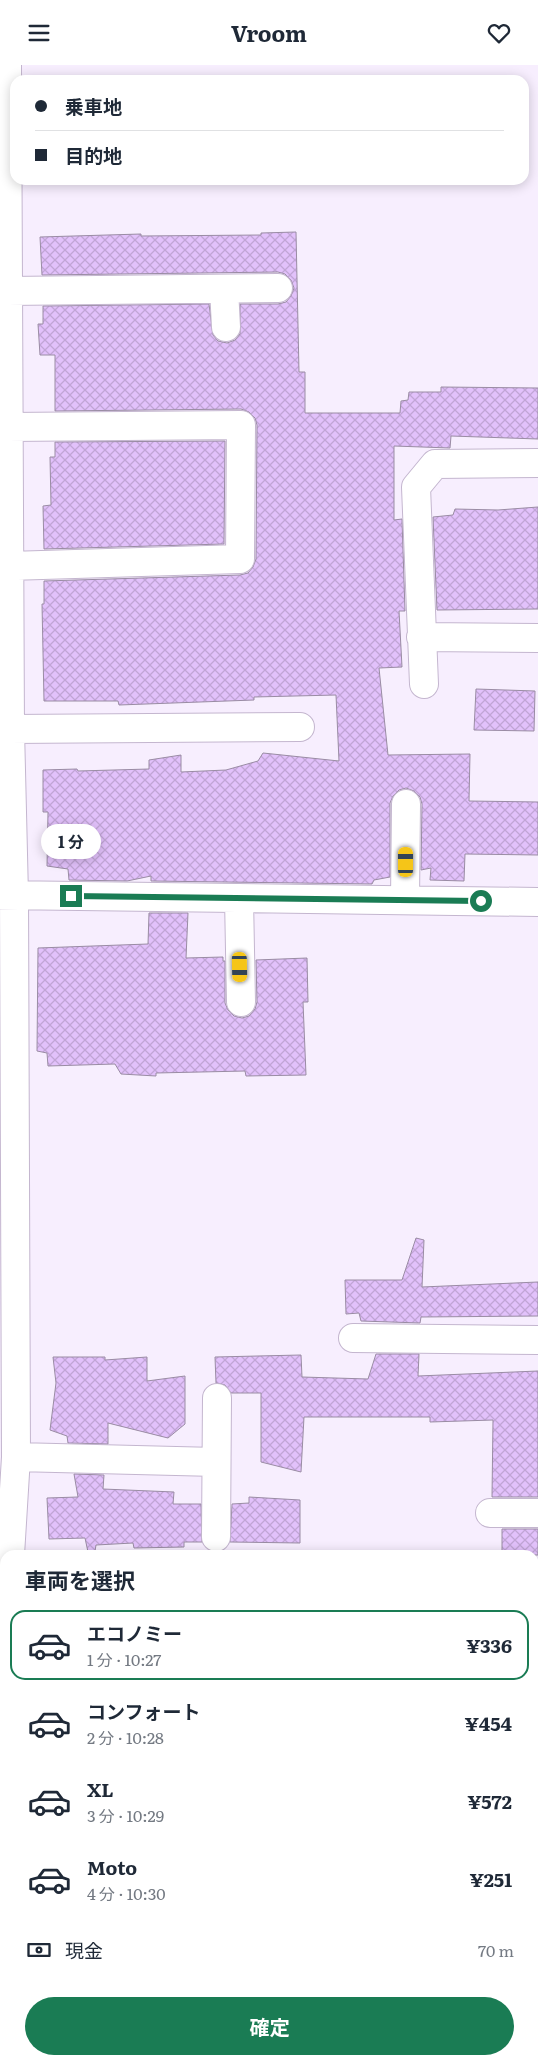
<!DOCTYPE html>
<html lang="ja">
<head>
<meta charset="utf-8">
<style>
	body { margin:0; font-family:Literata,"Noto Sans JP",serif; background:#f6f6f7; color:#1f2937; height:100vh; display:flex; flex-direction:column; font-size:19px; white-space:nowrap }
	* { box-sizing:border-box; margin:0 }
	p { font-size:16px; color:#747a83 }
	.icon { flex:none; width:28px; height:28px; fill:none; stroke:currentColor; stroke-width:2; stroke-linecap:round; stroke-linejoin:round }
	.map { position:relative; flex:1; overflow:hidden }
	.panel { position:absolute; left:0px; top:1485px; width:539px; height:515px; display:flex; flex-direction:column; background:#fff; border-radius:15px 15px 0 0; box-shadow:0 2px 12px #0003 }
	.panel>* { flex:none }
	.top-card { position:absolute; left:10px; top:10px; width:519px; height:110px; border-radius:15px; box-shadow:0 2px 12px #0003; display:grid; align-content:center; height:110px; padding:0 25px; background:#fff }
	.end { position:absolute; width:22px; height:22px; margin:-11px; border:6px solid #1a7c54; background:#fff; box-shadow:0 0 0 2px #fff }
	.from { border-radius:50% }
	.bubble { position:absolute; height:35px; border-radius:18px; background:#fff; box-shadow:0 2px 12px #0003; font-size:16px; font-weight:700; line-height:35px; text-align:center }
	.car { position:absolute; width:15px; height:30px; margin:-15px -8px; border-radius:6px; box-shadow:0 0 4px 1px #0007; background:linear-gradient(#f5c518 24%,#345 0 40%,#f5c518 0 76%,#345 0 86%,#f5c518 0) }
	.top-card b { display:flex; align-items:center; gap:18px; height:48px; font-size:19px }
	.top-card b+b { border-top:1px solid #e0e1e3 }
	.top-card i { width:12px; height:12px; background:#1f2937 }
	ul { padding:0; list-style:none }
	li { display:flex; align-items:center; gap:15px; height:70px; margin:0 10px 8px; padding:0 15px; border:2px solid transparent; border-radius:15px }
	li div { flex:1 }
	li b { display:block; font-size:19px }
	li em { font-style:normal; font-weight:700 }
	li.current { border-color:#1a7c54 }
	li>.icon { width:45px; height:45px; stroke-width:1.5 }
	h2 { padding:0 25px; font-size:22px; line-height:60px }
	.pay { display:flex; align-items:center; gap:12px; height:55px; padding:0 25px; font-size:19px }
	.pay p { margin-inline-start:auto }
	.primary-button { display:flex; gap:10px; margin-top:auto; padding:10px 25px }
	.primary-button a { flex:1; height:58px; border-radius:30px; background:#1a7c54; color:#fff; font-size:20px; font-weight:700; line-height:58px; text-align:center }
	header { display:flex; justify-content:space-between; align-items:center; height:65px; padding:0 25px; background:#fff; font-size:22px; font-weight:700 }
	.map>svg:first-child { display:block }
</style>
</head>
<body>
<header><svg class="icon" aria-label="menu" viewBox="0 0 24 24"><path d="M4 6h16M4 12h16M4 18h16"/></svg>Vroom<svg class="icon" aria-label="heart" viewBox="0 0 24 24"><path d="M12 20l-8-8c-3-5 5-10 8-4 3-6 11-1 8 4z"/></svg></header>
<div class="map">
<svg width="538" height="2000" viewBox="0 0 538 2000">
	<defs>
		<pattern id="building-cross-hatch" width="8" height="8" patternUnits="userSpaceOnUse" patternTransform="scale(1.25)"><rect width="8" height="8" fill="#e2c1fb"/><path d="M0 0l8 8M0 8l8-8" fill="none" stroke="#c1a5d6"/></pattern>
	</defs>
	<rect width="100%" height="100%" fill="#f7eefe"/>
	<!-- building -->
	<path fill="url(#building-cross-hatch)" stroke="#9a8ca4" d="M296 167 299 307H305V348H400L401 336 408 335 409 327H441V322L538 323V374L451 371 450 383 394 381V455L402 454 405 546H399L402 602 379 603 388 690 470 689 469 736 538 737V790L465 789 464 816 430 815 431 803 421 805 422 739 420 732 414 726 406 723 399 725 393 731 390 738V812L374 815 372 819 151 816V811L127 816 69 815 68 804 47 801 48 747H43V705L77 704 78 706 149 704V695L181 690V707L226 705 258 696 263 688 339 696 336 630 254 632V635L119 640 118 636H44L42 539H44V516L240 510 248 508 253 502 256 494 257 360 255 353 249 347 241 344 55 346V290H40L38 259H43V241L209 239 213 270 218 276 227 278 235 275 240 269V239H278L286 237 291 231 294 223 291 215 285 209 278 207 42 210 40 172 141 169V171L261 170V168Z
		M225 376 224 479 44 484 43 441 51 440 50 392H55V377Z
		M538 442V544L437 545 433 452 453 450 455 444 498 445Z
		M476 624 535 626 534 666 474 665Z
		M149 848H188L186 893 223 892V896H225V938L228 945 234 951 242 953 249 951 255 944 257 937 256 895 307 893 308 937H303L306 1010 246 1011 245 1006 156 1008V1011L121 1009 115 999 48 1001 47 988 37 986 38 883 148 879Z
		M416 1173 424 1175 422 1222 538 1217V1251L421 1252 420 1258 361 1256 359 1248 346 1249 345 1215H402Z
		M376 1289H419L418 1311 538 1306V1432H492L493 1355 430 1357V1352H304L301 1407 261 1397V1328H231L225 1320 216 1318 215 1292 301 1290 302 1312 368 1314Z
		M53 1292H105V1295L147 1292V1316L185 1311V1359L168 1373 108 1358V1379L68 1378 67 1371 50 1365 56 1318Z
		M74 1409 104 1410 103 1424 174 1427 173 1439H201L202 1477H184V1482L134 1483 133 1478 96 1480 95 1486 88 1487 85 1473 49 1474 47 1433 78 1432Z
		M249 1432 300 1435V1478L230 1477 232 1439 249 1438Z
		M502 1464H538V1490H502Z"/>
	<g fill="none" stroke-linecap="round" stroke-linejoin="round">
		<!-- minor casing -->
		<g stroke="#c4b6cf" stroke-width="30">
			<path id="minor" d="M7 0 10 664 14 830 16 1392 10 1490
				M224 224 226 262
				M8 226 278 223
				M8 362 241 360 240 494 9 501
				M421 572 538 573
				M424 619 416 422 435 399 538 398
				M10 664 300 662
				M0 830 538 837
				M239 833 241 937
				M405 835 406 739
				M353 1273 538 1275
				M16 1392 216 1397
				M490 1448H538
				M216 1472 217 1333
				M534 1587H538
				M0 1635 5 1642
				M7 1995V2000
				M246 1995 249 2000
				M350 1995 353 2000"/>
		</g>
		<!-- minor -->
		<use href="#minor" stroke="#fff" stroke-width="28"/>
		<!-- rail casing -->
		<g stroke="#8c8592" stroke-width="5.5">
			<path id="rail" d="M0 1528 5 1536
				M0 1561 5 1569
				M288 1995 292 2000
				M312 1995 315 2000"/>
		</g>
		<!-- rail -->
		<use href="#rail" stroke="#fff" stroke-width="4" stroke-dasharray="11" stroke-linecap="butt"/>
	</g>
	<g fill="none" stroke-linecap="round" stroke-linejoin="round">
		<!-- route -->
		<path stroke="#1a7c54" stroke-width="6" d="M71 831 481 836"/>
	</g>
</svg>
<i class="end from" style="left:481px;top:836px"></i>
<i class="end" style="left:71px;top:831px"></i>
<div class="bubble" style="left:41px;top:759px;width:60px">1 分</div>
<i class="car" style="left:406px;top:797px;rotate:0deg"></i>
<i class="car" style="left:240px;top:902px;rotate:179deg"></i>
<div class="top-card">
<b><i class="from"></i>乗車地</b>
<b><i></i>目的地</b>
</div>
<section class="panel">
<h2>車両を選択</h2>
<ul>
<li class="current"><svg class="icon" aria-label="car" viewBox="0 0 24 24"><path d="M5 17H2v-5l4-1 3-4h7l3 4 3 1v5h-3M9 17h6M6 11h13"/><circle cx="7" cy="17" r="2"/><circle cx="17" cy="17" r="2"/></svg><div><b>エコノミー</b><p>1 分 · 10:27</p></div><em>¥336</em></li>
<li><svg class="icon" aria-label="car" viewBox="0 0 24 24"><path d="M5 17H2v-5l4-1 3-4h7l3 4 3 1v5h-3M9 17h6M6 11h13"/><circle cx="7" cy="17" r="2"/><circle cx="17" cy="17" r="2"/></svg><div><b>コンフォート</b><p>2 分 · 10:28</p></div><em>¥454</em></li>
<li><svg class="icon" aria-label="car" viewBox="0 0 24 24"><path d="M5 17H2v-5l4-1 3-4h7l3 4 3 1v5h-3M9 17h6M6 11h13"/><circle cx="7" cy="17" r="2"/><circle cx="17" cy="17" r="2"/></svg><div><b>XL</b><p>3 分 · 10:29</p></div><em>¥572</em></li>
<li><svg class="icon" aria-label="car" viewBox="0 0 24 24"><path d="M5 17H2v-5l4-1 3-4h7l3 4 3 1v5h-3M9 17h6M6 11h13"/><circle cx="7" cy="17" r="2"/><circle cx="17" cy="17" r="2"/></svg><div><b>Moto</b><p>4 分 · 10:30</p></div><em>¥251</em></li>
</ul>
<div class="pay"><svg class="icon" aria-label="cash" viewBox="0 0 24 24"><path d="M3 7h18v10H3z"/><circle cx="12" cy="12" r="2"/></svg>現金<p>70 m</p></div>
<div class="primary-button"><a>確定</a></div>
</section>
</div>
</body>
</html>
